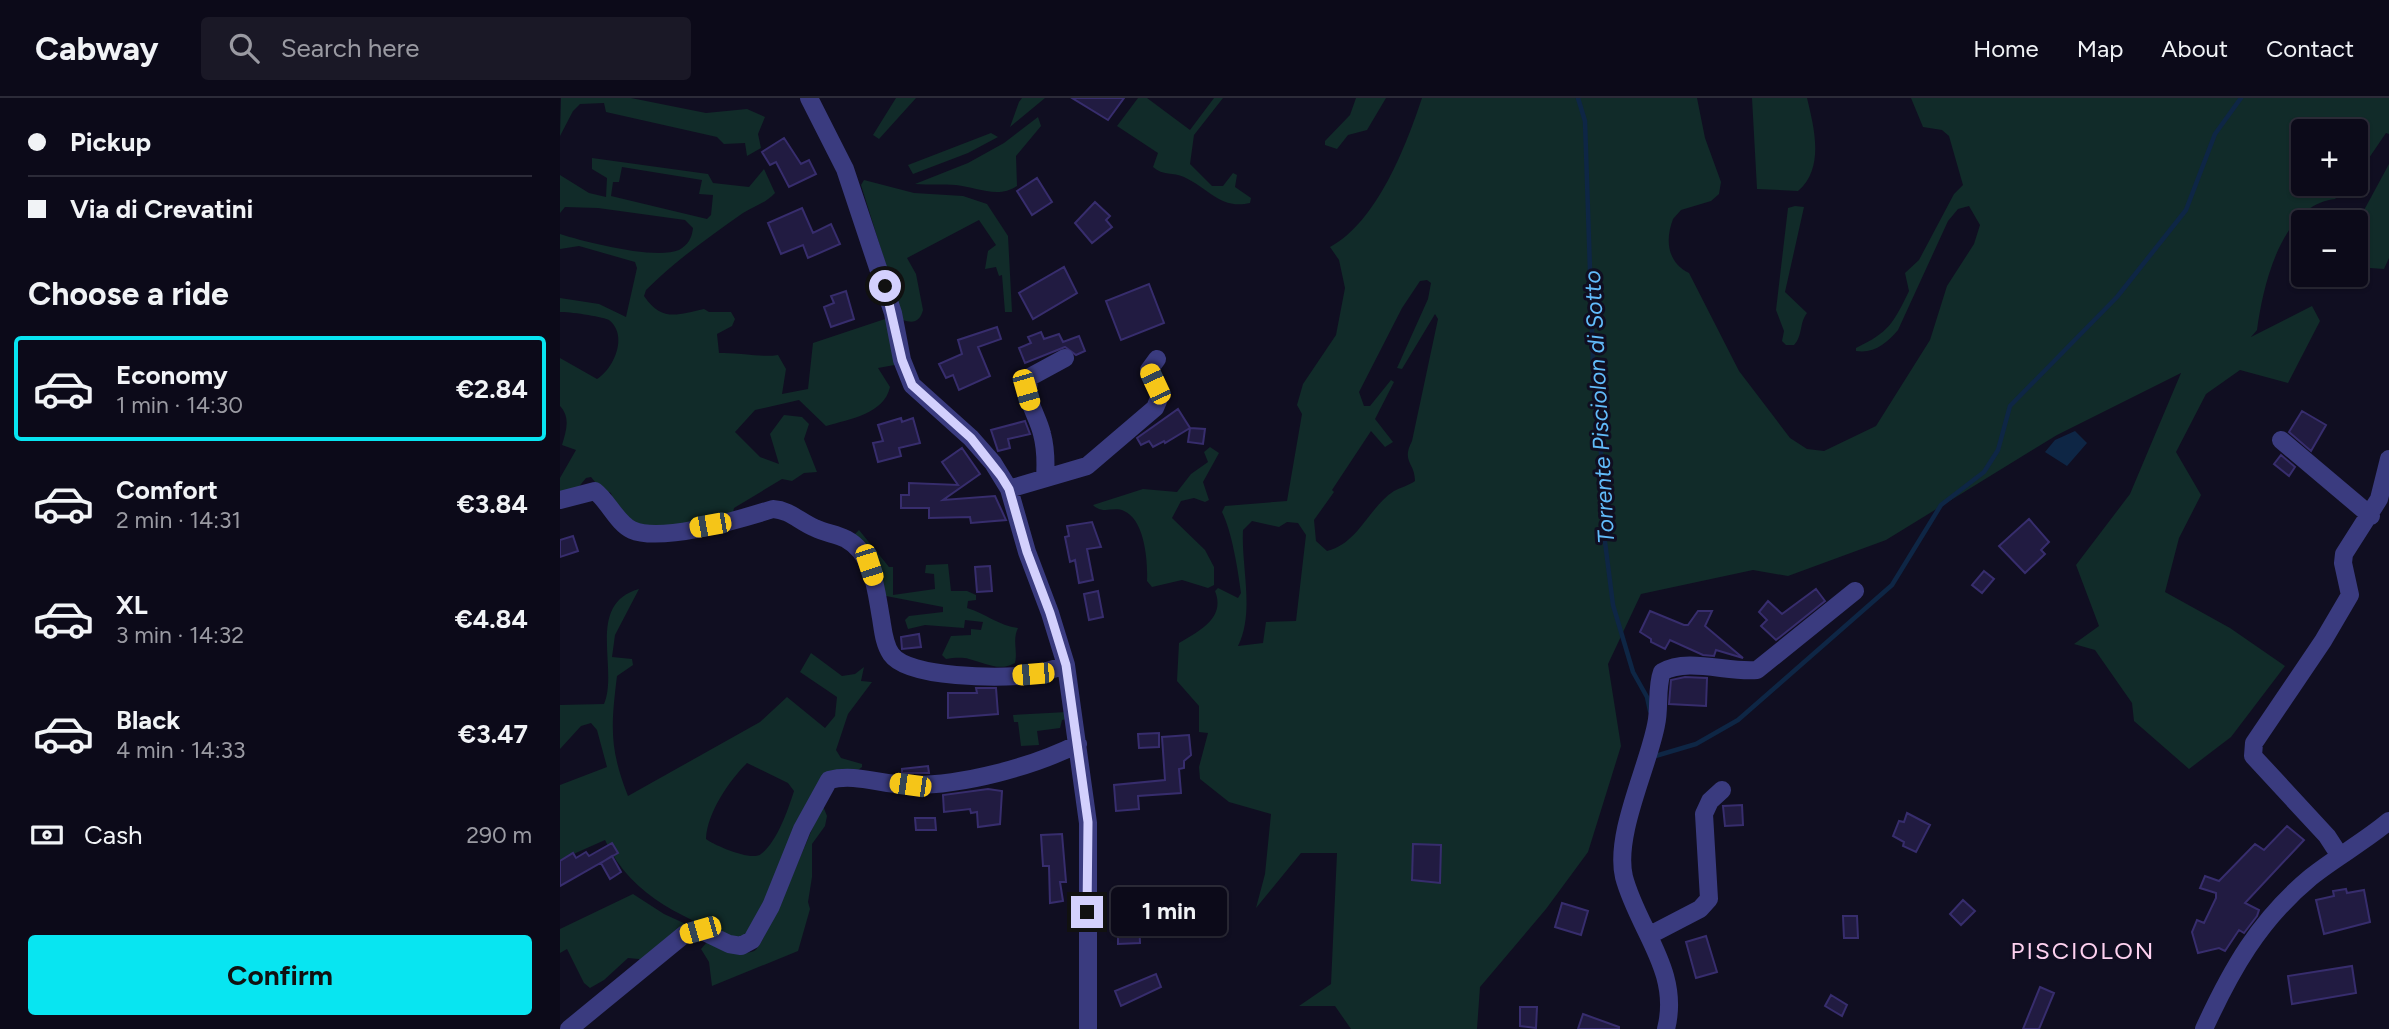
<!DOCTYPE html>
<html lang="en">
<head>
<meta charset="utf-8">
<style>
	body { margin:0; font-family:Figtree,sans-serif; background:#1a1826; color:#f1f3f6; height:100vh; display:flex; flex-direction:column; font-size:26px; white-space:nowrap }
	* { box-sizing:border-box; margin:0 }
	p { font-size:23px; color:#9a9aa2 }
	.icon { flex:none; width:38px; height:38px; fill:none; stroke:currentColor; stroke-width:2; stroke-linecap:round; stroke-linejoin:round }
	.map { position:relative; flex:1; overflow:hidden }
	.side { display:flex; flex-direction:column; background:#0c0a19; width:560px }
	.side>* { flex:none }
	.hud { display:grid; align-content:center; height:154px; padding:0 28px; background:#0c0a19 }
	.controls { position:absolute; left:1731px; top:21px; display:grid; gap:14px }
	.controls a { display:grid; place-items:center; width:77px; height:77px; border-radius:7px; background:#0c0a19; box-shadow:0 2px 5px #0004,0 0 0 2px #2c2b38; font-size:35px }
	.end { position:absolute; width:32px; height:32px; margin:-16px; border:9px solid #d3d0fd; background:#111; box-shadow:0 0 0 4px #111 }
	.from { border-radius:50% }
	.bubble { position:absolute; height:49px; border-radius:7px; background:#0c0a19; box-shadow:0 2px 5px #0004,0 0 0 2px #2c2b38; font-size:23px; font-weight:700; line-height:49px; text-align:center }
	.car { position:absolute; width:21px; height:42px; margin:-21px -10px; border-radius:9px; box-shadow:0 0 5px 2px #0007; background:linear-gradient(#f5c518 24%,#345 0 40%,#f5c518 0 76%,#345 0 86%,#f5c518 0) }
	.hud b { display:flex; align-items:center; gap:24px; height:66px; font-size:26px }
	.hud b+b { border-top:2px solid #2c2b38 }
	.hud i { width:18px; height:18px; background:#f1f3f6 }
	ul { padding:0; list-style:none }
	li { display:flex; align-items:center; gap:21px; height:105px; margin:0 14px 10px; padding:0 14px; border:4px solid transparent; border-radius:7px }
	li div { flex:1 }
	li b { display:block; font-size:26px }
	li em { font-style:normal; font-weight:700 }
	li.selected { border-color:#08e5f1 }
	li>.icon { width:63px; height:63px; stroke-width:1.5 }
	h2 { padding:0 28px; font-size:32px; line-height:84px }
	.pay { display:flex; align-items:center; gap:18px; height:77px; padding:0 28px; font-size:26px }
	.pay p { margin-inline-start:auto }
	.button { display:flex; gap:14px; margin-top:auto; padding:14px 28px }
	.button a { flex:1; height:80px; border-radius:7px; background:#08e5f1; color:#111; font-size:28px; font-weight:700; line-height:80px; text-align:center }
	header { display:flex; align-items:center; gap:42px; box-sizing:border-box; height:98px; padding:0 35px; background:#0c0a19; border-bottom:2px solid #2c2b38 }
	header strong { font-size:33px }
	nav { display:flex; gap:38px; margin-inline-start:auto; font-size:24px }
	.search { width:490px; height:63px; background:#1a1826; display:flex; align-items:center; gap:18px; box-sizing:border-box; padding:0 24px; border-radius:7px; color:#9a9aa2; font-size:26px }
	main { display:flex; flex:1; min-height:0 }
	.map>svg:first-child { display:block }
</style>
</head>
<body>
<header>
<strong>Cabway</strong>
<div class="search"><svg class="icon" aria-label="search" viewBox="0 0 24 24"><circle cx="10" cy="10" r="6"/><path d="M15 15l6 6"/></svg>Search here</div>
<nav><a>Home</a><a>Map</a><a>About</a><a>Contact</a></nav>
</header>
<main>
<section class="side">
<div class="hud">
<b><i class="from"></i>Pickup</b>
<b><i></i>Via di Crevatini</b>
</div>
<h2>Choose a ride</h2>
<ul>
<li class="selected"><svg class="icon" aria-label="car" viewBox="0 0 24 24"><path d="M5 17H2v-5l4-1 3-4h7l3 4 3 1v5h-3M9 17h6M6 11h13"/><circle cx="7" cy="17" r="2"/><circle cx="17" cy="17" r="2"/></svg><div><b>Economy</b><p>1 min · 14:30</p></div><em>€2.84</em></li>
<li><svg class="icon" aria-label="car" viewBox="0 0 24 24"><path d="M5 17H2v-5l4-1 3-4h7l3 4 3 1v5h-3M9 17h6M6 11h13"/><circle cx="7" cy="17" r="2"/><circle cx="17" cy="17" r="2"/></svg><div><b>Comfort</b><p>2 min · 14:31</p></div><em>€3.84</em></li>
<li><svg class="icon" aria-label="car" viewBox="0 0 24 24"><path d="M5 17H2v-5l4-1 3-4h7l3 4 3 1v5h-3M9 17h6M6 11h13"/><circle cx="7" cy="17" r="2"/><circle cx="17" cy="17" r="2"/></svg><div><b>XL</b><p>3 min · 14:32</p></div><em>€4.84</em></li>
<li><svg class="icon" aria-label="car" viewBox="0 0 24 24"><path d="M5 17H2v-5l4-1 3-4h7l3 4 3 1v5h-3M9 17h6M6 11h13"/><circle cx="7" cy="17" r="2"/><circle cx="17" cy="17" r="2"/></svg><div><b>Black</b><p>4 min · 14:33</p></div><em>€3.47</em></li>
</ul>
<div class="pay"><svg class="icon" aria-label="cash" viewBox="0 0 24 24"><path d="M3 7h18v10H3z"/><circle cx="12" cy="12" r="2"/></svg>Cash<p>290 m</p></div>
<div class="button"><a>Confirm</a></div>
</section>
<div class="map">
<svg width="1829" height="931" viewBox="0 0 1829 931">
	<rect width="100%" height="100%" fill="#100e21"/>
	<!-- green -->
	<path fill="#112b29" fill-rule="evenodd" d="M1 0H71L146 15 187 11 205 19 198 36 201 50 187 58 185 45 164 46 157 39 46 14 44 5 20 6 13 13 0 38Z
		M336 0H356L319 41 313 37Z
		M462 0H485L450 29 459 4Z
		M578 0H587L630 32 654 0H663L634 37 630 66 652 88H663L673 75 677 77 675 89 691 100 690 105C661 112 648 90 624 79 613 74 603 78 593 69L598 55 557 28Z
		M796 0H826L807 32 788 37 777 51 765 47V43L790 17Z
		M862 0H1137L1145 40 1161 84 1159 96 1151 103 1121 112 1113 121C1105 142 1107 164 1129 175L1179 273 1230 340 1247 351 1264 353 1316 328 1370 242 1387 188 1414 146 1420 127 1409 108 1398 111 1388 123 1338 232C1327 245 1314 256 1296 253V250C1329 234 1333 226 1349 193L1345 175 1359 162 1394 96 1403 87 1389 38 1382 32 1363 29 1351 0H1829V36L1826 35 1796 79V33H1743V86H1789L1775 101C1721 107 1703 188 1697 232L1691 239 1752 208 1760 223 1728 285 1680 272 1646 296 1616 354 1641 397 1619 440 1605 494 1670 530 1725 568 1671 639 1629 671 1574 623 1572 605 1535 552 1514 546 1539 528 1516 467 1570 396 1621 275 1497 337 1326 442 1228 478 1193 472 1081 496 1048 566 1061 648 1028 754 986 811 920 889 917 931H791L775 908H739L771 886 777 755H741L696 810 705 776 711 716 669 704 640 681 639 669 648 635 639 634V608L617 583 619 545C639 533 666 520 655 493L658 490 678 500 681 495C678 472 672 434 662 414L665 408 727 403 742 316 737 307 743 286 776 237 785 190 779 162 770 149C817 124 846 48 862 0ZM867 182 871 185 868 201 837 270 842 271 875 216 878 221 852 343C841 364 855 364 855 383 848 388 841 389 834 393 808 410 799 445 767 453L756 443 754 422 774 394 772 392 811 333 825 349 833 344 815 321 834 284 831 282 810 308H804L799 294 842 210 860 183ZM692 423 719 429 727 424 738 425 746 437 736 523 706 524 703 545 678 548C695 514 681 469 683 432Z
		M1192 0H1247C1254 29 1265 70 1238 93L1197 91Z
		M478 19 481 28 456 58 457 88C438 101 416 89 396 87 383 86 369 87 355 86L408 65 444 45Z
		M431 35 438 39 408 55 353 76 348 67Z
		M32 60 148 76 153 85 189 89 204 71 215 95C206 105 194 108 183 115 149 139 116 162 86 192L84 198C102 224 117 217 144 211L149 214H171L175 221 172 228 157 236 159 255C180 254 201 260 218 257L226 271 222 296 248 291 253 245 328 220 340 266 318 270 330 289C324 316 290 321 266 328L239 302 195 312 175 334 200 359 219 366 210 336 224 317 242 319 249 326 244 341 257 374 244 375 232 383 222 381 174 410 172 419 109 434 72 424 52 399 51 395 40 390 31 379 26 380 17 391 0 394V380L16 352 2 347C6 333 11 320 0 308V260L37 281C53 271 69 238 49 222 45 219 7 213 0 214V200L39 206 66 219 77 170 75 164 19 148 0 151V136C25 144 95 162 119 152 128 147 132 140 133 130L125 122 38 110 5 109 0 115V77L29 95 46 99 47 80 32 71ZM62 69 142 82 139 96 153 97 151 117 147 121 51 98 53 84H59Z
		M1829 66V160L1824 171 1796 169V127Z
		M304 82 354 95 403 98 427 106 448 138 452 214H445L442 177 439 178 436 169 425 171 428 153 436 147 419 122 347 160 356 176 363 212C360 223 354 226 343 222L301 87Z
		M1235 108 1244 109 1225 194 1247 215C1239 225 1243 238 1234 247H1226L1222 243 1224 233 1216 212 1228 110Z
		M650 349 659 355 643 384 649 402 645 404 634 400 621 403 612 420 645 452 654 469V487L648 490 622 482 592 489 587 483C588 464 585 422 564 413 553 408 543 417 533 407L583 391 617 394 631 376 648 364 644 354Z
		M299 432 329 469H333V497L375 491 374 476 365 475 366 467 388 466 391 493H407L416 497V502L408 503 407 510C425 515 439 528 458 530 452 542 458 553 455 565 439 574 426 565 409 561 402 559 393 560 386 561L382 557 391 538 411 537V531L421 532 423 524 405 522 404 530 365 527 348 531 345 522 349 518 383 514V509L326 498 313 456 294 437Z
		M79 491 55 537 52 559 72 561 73 567 57 578C51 628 49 650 68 698L200 624 227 599 265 630 275 618 277 599 240 574 251 555 282 578 295 576 304 569 301 583 312 584 288 616 276 652 281 660 302 666V669L297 673 284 672 222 769 184 843C128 822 72 801 45 742L0 762V687L47 669 37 632 31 625 21 628 0 651V607L44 606C59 571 25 506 79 491ZM187 665 228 685 234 693C228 712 217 744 201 756 192 764 154 747 146 741 147 715 169 683 187 665Z
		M507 614V621L502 622 500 630 477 633 479 647 461 648 458 624H454L453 617Z
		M263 708 267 718 265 728 252 746V779L248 804 250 811 238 853 152 888 149 864 141 851 147 844C159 848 182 859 194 853 206 847 251 730 263 708Z
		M73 796 104 816 128 827 82 869 79 861 68 860 44 882 30 890 24 885 7 851 0 855V831Z"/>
	<!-- water -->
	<path fill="#0e2645" d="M1515 333 1527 345 1507 368 1485 354 1495 342Z"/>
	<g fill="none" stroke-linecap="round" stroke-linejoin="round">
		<!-- stream -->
		<path stroke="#0e2645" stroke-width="4.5" d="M1018 0 1025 23 1033 262 1045 401 1043 428 1053 507 1073 574 1087 599 1090 613
			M1092 659 1136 646 1178 622 1332 487 1381 407 1424 374 1438 352 1450 308 1557 199 1626 112 1655 36 1681 0"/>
	</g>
	<!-- building -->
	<path fill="#211b41" stroke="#372d6d" stroke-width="2" d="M512 0H564L548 22Z
		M224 40 241 66 249 62 256 76 229 89 216 64 210 67 202 54Z
		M477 80 492 104 472 117 457 93Z
		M535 104 550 118 546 122 552 129 532 145 515 125Z
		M242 110 253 135 271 126 280 146 248 160 243 147 221 156 208 125Z
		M504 169 517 195 473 221 459 195Z
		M589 186 604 225 561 242 546 203Z
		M286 193 294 221 271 229 264 209 274 205 271 198Z
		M437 229 441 241 418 249 430 278 399 292 393 277 386 280 379 266 402 256 398 242Z
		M481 234 484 241 499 236 503 244 519 238 525 253 516 257 505 249 465 265 459 250 471 245 468 239Z
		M618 311 630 330 605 345 604 343 593 349 589 343 581 347 577 340Z
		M1742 313 1766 327 1751 353 1729 334Z
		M341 320 342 324 353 320 360 345 339 350 341 358 318 364 313 345 323 343 318 327Z
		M465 323 470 336 448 341 450 350 438 353 431 332Z
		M630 330 645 331 643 346 628 344Z
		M402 350 420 376 383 402 435 398 446 422 411 425 410 419 369 420V410H341V397H349V385L398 387 382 364Z
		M1721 357 1735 369 1729 378 1714 366Z
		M1469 421 1489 444 1481 452 1485 456 1465 475 1439 448Z
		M532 424 541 449 527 451 533 482 519 485 515 462 510 464 505 439 509 438 507 428Z
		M13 438 18 453 0 459V442Z
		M430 468 432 493 417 494 415 469Z
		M1424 473 1434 481 1422 495 1412 487Z
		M1256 491 1265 503 1216 542 1201 528 1207 522 1199 514 1208 503 1222 516Z
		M538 493 543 519 529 522 524 496Z
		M1090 513 1124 527H1128L1138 513H1152L1145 528 1183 560 1156 552 1154 558 1143 557 1110 542 1105 551 1091 544V541L1080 534Z
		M359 536 361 549 342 551 341 539Z
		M1125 579 1147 580 1146 608 1109 606 1111 582Z
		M416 590H436L438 616 388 620V595H417Z
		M599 635V649L579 650 578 636Z
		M629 637 631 657 624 663V670L619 671 621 695 578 698 579 711 556 713 554 687 605 682 602 639Z
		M368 668 369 675H342V671Z
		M428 691 442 693 440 726 418 729 417 714 411 715 410 711 384 714 383 697Z
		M1182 707 1183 727 1165 728 1163 708Z
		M1347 715 1370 727 1356 754 1343 748 1344 744 1333 738 1339 723 1344 724Z
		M355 720H375L376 732H356Z
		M1727 728 1744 742 1685 805 1699 812 1697 818 1684 835 1679 832 1665 853 1659 850 1638 855 1632 834 1637 822 1644 825 1656 800V795L1640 790 1645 778 1659 783 1695 746 1704 752Z
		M502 736 506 784H500L503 803 490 805 489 768H483L481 737Z
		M52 745 58 755 0 788V763L13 755 16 760 26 754 29 758Z
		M853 746 881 747 880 785 852 782Z
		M52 758 61 774 50 781 41 765Z
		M1786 791 1787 795 1804 792 1810 824 1764 836 1756 802 1774 798 1773 793Z
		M1403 802 1415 813 1401 827 1390 816Z
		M1002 805 1028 813 1021 837 995 829Z
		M1283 818H1297L1298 840H1284Z
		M579 821 580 845 558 846V822Z
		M1146 838 1157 874 1136 880 1126 844Z
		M1792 868 1796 895 1732 906 1728 878Z
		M596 876 601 889 561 908 555 893Z
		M1480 889 1494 895 1479 931H1463Z
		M1271 897 1287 907 1282 918 1265 908Z
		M960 909H977L976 930 960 928Z
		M1023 916 1059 929V931H1018Z"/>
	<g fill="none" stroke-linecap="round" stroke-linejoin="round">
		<!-- minor -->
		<path stroke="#3a3b7f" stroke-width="18" d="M249 0 285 71 333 215 342 262 352 287 411 340 433 365 449 391 467 454 490 515 506 567 528 725V931
			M1721 342 1811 418
			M485 380C486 365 486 351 482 336 477 315 463 301 470 279L505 260
			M449 391 527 368 595 310 600 298 589 272 597 261
			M0 402 35 393C49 404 57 425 72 432 101 445 181 421 213 411 230 412 240 424 255 430 265 435 276 436 286 441 314 456 316 493 321 520 323 532 324 546 331 556 348 581 441 580 470 577 482 575 494 571 506 567
			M1780 758 1767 738 1693 658 1694 645 1763 543 1790 497 1783 465 1784 456 1819 401 1829 361
			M1090 837 1140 811 1149 801 1144 716 1150 703 1162 692
			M9 931 126 835 140 832 169 846 181 848 192 842 211 808 242 731 269 682C296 675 322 687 349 687 401 688 472 669 518 646
			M1106 931C1121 873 1078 832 1064 779 1054 737 1088 669 1096 627 1100 610 1096 590 1102 574 1128 559 1168 575 1197 572L1295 493
			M1644 931C1671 872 1699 822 1751 779 1776 759 1804 744 1829 723"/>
	</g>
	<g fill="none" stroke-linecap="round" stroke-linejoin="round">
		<!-- route -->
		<path stroke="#d3d0fd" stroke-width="9" d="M325 188 342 262 352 287 411 340 441 378 449 391 467 454 490 515 506 567 528 724 527 814"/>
	</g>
	<g text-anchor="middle" stroke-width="6" stroke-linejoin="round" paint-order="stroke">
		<!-- water labels -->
		<g font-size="23" font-style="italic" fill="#61bbfa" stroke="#100e21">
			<text transform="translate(1039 309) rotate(-93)" y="8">Torrente Pisciolon di Sotto</text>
		</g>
		<!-- quarter labels -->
		<g font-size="24" letter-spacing="2" fill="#fed2f0" stroke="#100e21">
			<text x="1523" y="861">PISCIOLON</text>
		</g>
	</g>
</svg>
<div class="controls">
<a>+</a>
<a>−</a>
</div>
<i class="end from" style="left:325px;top:188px"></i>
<i class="end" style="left:527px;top:814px"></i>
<div class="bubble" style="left:551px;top:789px;width:116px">1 min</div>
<i class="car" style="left:595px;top:286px;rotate:335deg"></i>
<i class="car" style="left:466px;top:292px;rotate:164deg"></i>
<i class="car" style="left:150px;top:427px;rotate:260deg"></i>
<i class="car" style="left:309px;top:467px;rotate:162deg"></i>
<i class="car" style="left:473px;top:576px;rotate:265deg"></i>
<i class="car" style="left:350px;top:687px;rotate:278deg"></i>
<i class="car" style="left:140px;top:832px;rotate:254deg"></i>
</div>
</main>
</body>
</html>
